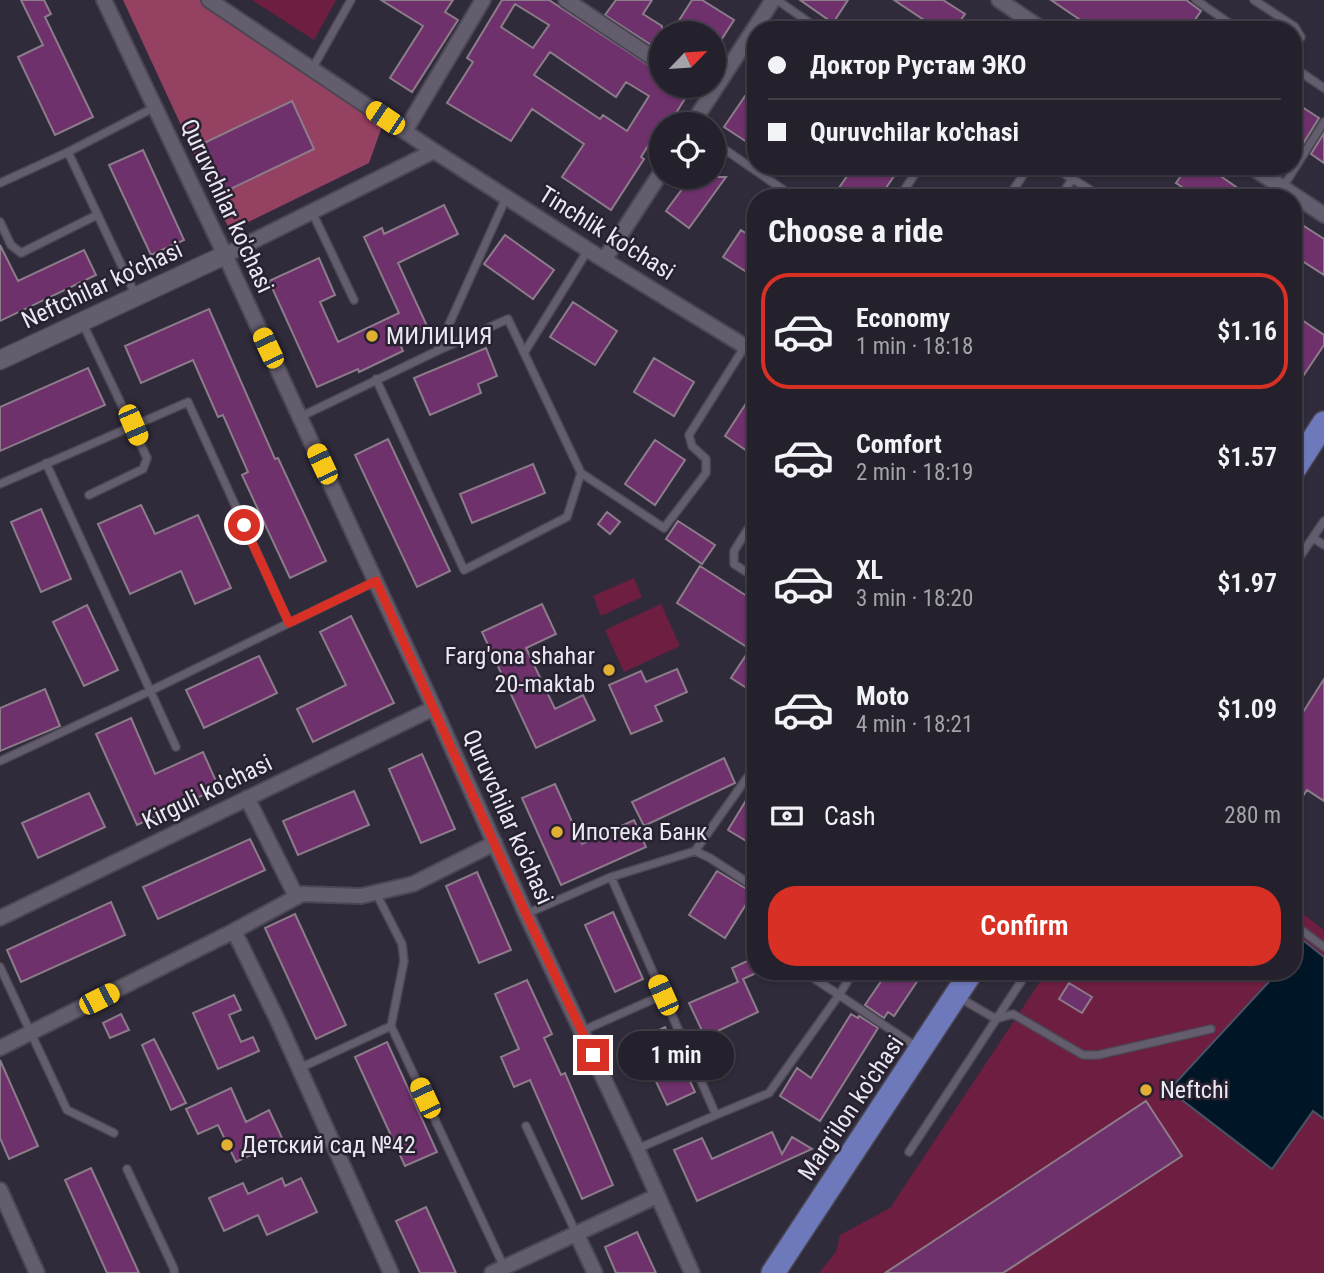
<!DOCTYPE html>
<html lang="en">
<head>
<meta charset="utf-8">
<style>
	body { margin:0; font-family:"Roboto Condensed",sans-serif; background:#302d38; color:#f1f3f6; height:100vh; display:flex; flex-direction:column; font-size:26px; white-space:nowrap }
	* { box-sizing:border-box; margin:0 }
	p { font-size:23px; color:#a3a3a9 }
	.icon { flex:none; width:38px; height:38px; fill:none; stroke:currentColor; stroke-width:2; stroke-linecap:round; stroke-linejoin:round }
	.map { position:relative; flex:1; overflow:hidden }
	.panel { position:absolute; left:747px; top:189px; width:555px; height:791px; display:flex; flex-direction:column; background:#24202c; border-radius:28px; box-shadow:0 2px 5px #0004,0 0 0 2px #413e48 }
	.panel>* { flex:none }
	.banner { position:absolute; left:747px; top:21px; width:555px; height:154px; border-radius:28px; box-shadow:0 2px 5px #0004,0 0 0 2px #413e48; display:grid; align-content:center; height:154px; padding:0 21px; background:#24202c }
	.needle { width:46px; rotate:65deg }
	.tools { position:absolute; left:649px; top:21px; display:grid; gap:14px }
	.tools a { display:grid; place-items:center; width:77px; height:77px; border-radius:50%; background:#24202c; box-shadow:0 2px 5px #0004,0 0 0 2px #413e48; font-size:35px }
	.end { position:absolute; width:32px; height:32px; margin:-16px; border:9px solid #d93025; background:#fff; box-shadow:0 0 0 4px #fff }
	.from { border-radius:50% }
	.bubble { position:absolute; height:49px; border-radius:24px; background:#24202c; box-shadow:0 2px 5px #0004,0 0 0 2px #413e48; font-size:23px; font-weight:600; line-height:49px; text-align:center }
	.car { position:absolute; width:21px; height:42px; margin:-21px -10px; border-radius:9px; box-shadow:0 0 5px 2px #0007; background:linear-gradient(#f5c518 24%,#345 0 40%,#f5c518 0 76%,#345 0 86%,#f5c518 0) }
	.banner b { display:flex; align-items:center; gap:24px; height:66px; font-size:26px }
	.banner b+b { border-top:2px solid #413e48 }
	.banner i { width:18px; height:18px; background:#f1f3f6 }
	ul { padding:0; list-style:none }
	li { display:flex; align-items:center; gap:21px; height:116px; margin:0 14px 10px; padding:0 7px; border:4px solid transparent; border-radius:28px }
	li div { flex:1 }
	li b { display:block; font-size:26px }
	li em { font-style:normal; font-weight:600 }
	li.active { border-color:#d93025 }
	li>.icon { width:63px; height:63px; stroke-width:1.5 }
	h2 { padding:0 21px; font-size:32px; line-height:84px }
	.pay { display:flex; align-items:center; gap:18px; height:77px; padding:0 21px; font-size:26px }
	.pay p { margin-inline-start:auto }
	.primary-button { display:flex; gap:14px; margin-top:auto; padding:14px 21px }
	.primary-button a { flex:1; height:80px; border-radius:28px; background:#d93025; color:#fff; font-size:28px; font-weight:600; line-height:80px; text-align:center }
	.map>svg:first-child { display:block }
</style>
</head>
<body>
<div class="map">
<svg width="1324" height="1273" viewBox="0 0 1324 1273">
	<rect width="100%" height="100%" fill="#302b3a"/>
	<!-- green -->
	<path fill="#6e1e40" d="M252 0H336L314 40Z
		M634 578 642 597 601 616 593 596Z
		M661 604 680 646 624 672 605 630Z
		M1293 906 1324 930V1273H819L836 1252 840 1235 890 1208 1047 971H1293Z"/>
	<!-- forest -->
	<path fill="#954161" d="M123 0H207L385 118 369 163 230 231Z"/>
	<!-- water -->
	<path fill="#001627" stroke="#465564" stroke-width="2" d="M1304 941 1324 957V1119L1313 1111 1272 1169 1169 1090 1279 971H1293V956Z"/>
	<!-- building -->
	<path fill="#6f316c" stroke="#8c7c8a" stroke-width="2" fill-rule="evenodd" d="M21 0H44L51 14 45 17 93 117 55 135 18 57 43 45Z
		M381 0H453L445 12 458 20 412 92 390 78 423 26Z
		M502 0H549L662 74V86H682L688 94 669 124H662L641 157 644 159 611 210 562 177 584 144 532 109 511 141 447 103 473 62 467 58ZM515 4 549 25 533 48 501 27ZM550 52 616 97 626 82 649 96 627 131 603 115 600 119 534 75Z
		M616 0H652L643 14 662 26V52L605 15Z
		M692 0H702L734 20 714 51V33H671Z
		M800 0H848L833 23Z
		M894 0H943L965 14 954 30H939Z
		M1051 0H1186L1201 11 1188 30H1095Z
		M745 96 756 103V148L724 127Z
		M292 101 314 149 222 193 200 145Z
		M1293 101 1319 118 1301 147 1293 142Z
		M1324 133V163L1311 154Z
		M143 150 184 240 151 255 109 165Z
		M854 166H901L879 198H832Z
		M1188 166H1206L1252 198H1198L1176 183Z
		M691 177H726L689 228 666 211Z
		M444 205 458 234 398 263 427 326 398 340 403 351 359 372 358 369 317 387 269 281 319 258 335 295 320 302 338 342 399 313 364 237 382 228 384 234Z
		M1293 219 1324 239V275L1293 255Z
		M741 230 756 240V278L723 257Z
		M505 235 554 270 533 299 484 264Z
		M0 245 18 281 84 250 96 275 0 321Z
		M573 302 617 331 595 365 550 337Z
		M209 309 275 459 278 458 326 561 290 578 242 475 248 472 223 415 218 417 193 360 141 383 125 346Z
		M1299 318 1324 335V345L1293 391V327Z
		M486 348 497 376 478 384 481 393 430 415 414 378Z
		M654 358 694 382 674 416 634 392Z
		M88 368 105 405 0 451V407Z
		M747 402 756 408V457L725 436Z
		M388 439 450 571 417 587 355 455Z
		M655 440 685 460 655 505 625 484Z
		M533 464 545 493 472 523 460 494Z
		M141 505 155 534 198 515 231 588 195 604 181 571 130 594 98 524Z
		M41 509 71 579 41 592 11 522Z
		M607 512 620 522 610 534 598 524Z
		M678 521 715 545 702 564 666 539Z
		M700 566 756 602V694L731 678 750 649 677 603Z
		M542 604 556 634 526 648 555 709 583 695 595 720 536 748 482 632Z
		M87 605 118 670 84 686 53 622Z
		M351 616 394 703 313 742 297 709 346 685 320 632Z
		M259 656 277 693 204 728 186 690Z
		M677 669 687 692 655 706 662 721 631 734 609 685 641 671 646 682Z
		M1324 679V801L1307 790 1293 811V728Z
		M45 689 60 726 0 751V708Z
		M131 718 155 774 203 752 219 788 137 825 96 734Z
		M422 754 455 829 421 843 389 769Z
		M724 758 735 783 644 826 632 802Z
		M555 784 582 844 634 820 646 847 561 885 522 798Z
		M756 784V847L728 830Z
		M354 791 369 825 298 855 283 821Z
		M89 793 105 827 38 858 22 823Z
		M250 839 265 870 158 919 143 887Z
		M717 871 753 893 725 938 689 915Z
		M477 872 511 950 479 963 446 886Z
		M111 902 125 935 21 982 7 950Z
		M613 912 643 979 615 992 585 925Z
		M295 914 346 1025 316 1039 265 928Z
		M756 957V973L743 979 758 1012 705 1037 689 1003 738 982 732 968Z
		M888 971H924L894 1016 888 1012 884 1018 865 1005Z
		M527 980 552 1034 544 1038 561 1075 565 1073 613 1185 582 1199 530 1080 514 1087 501 1057 519 1049 495 994Z
		M1069 983 1092 997 1082 1013 1059 999Z
		M234 995 241 1010 229 1015 241 1042 253 1037 259 1051 218 1069 193 1013Z
		M121 1014 129 1030 110 1038 103 1023Z
		M851 1014 858 1018 859 1016 878 1028 820 1121 780 1096 797 1068 811 1078Z
		M665 1027 695 1092 667 1105 637 1041Z
		M154 1039 186 1103 171 1110 142 1045Z
		M387 1042 437 1152 405 1166 355 1057Z
		M0 1060 38 1146 9 1159 0 1138Z
		M231 1088 246 1122 269 1110 283 1140 236 1162 218 1125 198 1134 186 1109Z
		M1146 1101 1182 1156 1003 1273H885Z
		M772 1132 782 1154 792 1137 812 1149 697 1201 674 1150 702 1138 712 1159Z
		M91 1168 139 1273H107L65 1180Z
		M282 1178 285 1186 301 1178 317 1212 267 1235 258 1215 224 1231 209 1198 243 1183 248 1194Z
		M426 1207 456 1273H420L396 1221Z
		M637 1232 656 1273H616L605 1247Z"/>
	<g fill="none" stroke-linecap="round" stroke-linejoin="round">
		<!-- service casing -->
		<g stroke="#4b4753" stroke-width="10">
			<path id="service" d="M777 0 820 30
				M1196 0 1239 30
				M1254 0 1295 27 1301 37 1293 48
				M1293 67 1324 88
				M312 69 351 0
				M714 142 785 191 789 198
				M68 152 136 296
				M1052 166 1103 198
				M0 183 68 152 155 107
				M899 198 920 166
				M1008 198 1029 166
				M1060 198 1072 179
				M1276 198 1324 122
				M312 212 354 300
				M0 222 11 245 21 253 97 215
				M82 322 147 458 143 469 89 495
				M524 353 588 250
				M376 379 464 570 567 517 581 473 508 319 437 351
				M300 417 437 351 506 198
				M46 463 176 747
				M581 473 664 528 706 473V459L692 446 689 435 745 346
				M0 484 188 402 289 623 150 691 0 761
				M756 516 734 551V564L756 578
				M1313 538 1324 545
				M1293 567 1324 521
				M289 623 376 581
				M695 851 756 765
				M611 877 695 851 710 858 756 888
				M376 893 402 944 404 961 391 1026 504 1267
				M526 914 611 877 716 1115 637 1149
				M1293 924 1324 947
				M0 967 67 1110 114 1133
				M803 971 839 995 854 971
				M960 998 996 1019 1013 1014 1083 1055H1098L1211 1029
				M582 1031 663 995
				M300 1068 391 1026
				M716 1115 769 1093 839 995 918 1048
				M526 1126 576 1233
				M909 1152 1028 971
				M127 1169 174 1269V1273"/>
		</g>
		<!-- minor casing -->
		<g stroke="#4b4753" stroke-width="18">
			<path id="minor" d="M104 0 225 255 434 708 526 914 637 1149 692 1273
				M209 0 434 151 604 260 756 353
				M566 0 662 64
				M999 0 1043 30
				M694 86 710 97
				M692 124 773 0
				M405 131 483 0
				M1250 166 1324 215
				M225 255 434 151
				M604 260 662 171
				M247 798 296 896
				M0 918 434 708
				M0 1048 234 931
				M0 1190 37 1273
				M576 1233 595 1273
				M391 1273 278 1021 234 931 302 894 361 896 413 884 495 843
				M492 1273 657 1196"/>
		</g>
		<!-- tertiary casing -->
		<g stroke="#4b4753" stroke-width="21">
			<path id="tertiary" d="M0 360 225 255"/>
		</g>
		<!-- primary casing -->
		<g stroke="#4b4753" stroke-width="26">
			<path id="primary" d="M1293 471 1324 423
				M773 1273 972 971"/>
		</g>
		<!-- service -->
		<use href="#service" stroke="#635d6e" stroke-width="7"/>
		<!-- minor -->
		<use href="#minor" stroke="#635d6e" stroke-width="14"/>
		<!-- tertiary -->
		<use href="#tertiary" stroke="#635d6e" stroke-width="18"/>
		<!-- primary -->
		<use href="#primary" stroke="#6d79bb" stroke-width="23"/>
	</g>
	<g fill="none" stroke-linecap="round" stroke-linejoin="round">
		<!-- route -->
		<path stroke="#d93025" stroke-width="9" d="M244 525 289 623 376 581 526 914 593 1055"/>
	</g>
	<!-- markers -->
	<g fill="#e1af34" stroke="#272130" stroke-width="2.5">
		<circle cx="372" cy="336" r="7"/>
		<circle cx="609" cy="670" r="7"/>
		<circle cx="557" cy="832" r="7"/>
		<circle cx="1146" cy="1090" r="7"/>
		<circle cx="227" cy="1145" r="7"/>
	</g>
	<g text-anchor="middle" stroke-width="5" stroke-linejoin="round" paint-order="stroke">
		<!-- street labels -->
		<g font-size="24" fill="#ebe8f2" stroke="#272130">
			<text transform="translate(227 206) rotate(65)" y="8">Quruvchilar ko'chasi</text>
			<text transform="translate(607 233) rotate(32)" y="8">Tinchlik ko'chasi</text>
			<text transform="translate(102 285) rotate(-25)" y="8">Neftchilar ko'chasi</text>
			<text transform="translate(207 792) rotate(-26)" y="8">Kirguli ko'chasi</text>
			<text transform="translate(508 817) rotate(66)" y="8">Quruvchilar ko'chasi</text>
			<text transform="translate(851 1108) rotate(-56)" y="8">Marg'ilon ko'chasi</text>
		</g>
		<!-- poi labels -->
		<g font-size="24" fill="#ebe8f2" stroke="#272130" text-anchor="start">
			<text x="386" y="344">МИЛИЦИЯ</text>
			<text x="595" y="664" text-anchor="end">Farg'ona shahar<tspan x="595" dy="28">20-maktab</tspan></text>
			<text x="571" y="840">Ипотека Банк</text>
			<text x="1160" y="1098">Neftchi</text>
			<text x="241" y="1153">Детский сад №42</text>
		</g>
	</g>
</svg>
<div class="tools">
<a><svg class="needle" viewBox="-14 -14 28 28"><path d="M0-13l5 13h-10z" fill="#e53935"/><path d="M0 13l5-13h-10z" fill="#a3a3a9"/></svg></a>
<a><svg class="icon" aria-label="locate" viewBox="0 0 24 24"><circle cx="12" cy="12" r="6"/><path d="M12 2v4M12 18v4M2 12h4M18 12h4"/></svg></a>
</div>
<i class="end from" style="left:244px;top:525px"></i>
<i class="end" style="left:593px;top:1055px"></i>
<div class="bubble" style="left:618px;top:1031px;width:116px">1 min</div>
<i class="car" style="left:385px;top:118px;rotate:304deg"></i>
<i class="car" style="left:268px;top:348px;rotate:335deg"></i>
<i class="car" style="left:133px;top:425px;rotate:157deg"></i>
<i class="car" style="left:322px;top:464px;rotate:335deg"></i>
<i class="car" style="left:663px;top:995px;rotate:336deg"></i>
<i class="car" style="left:99px;top:999px;rotate:63deg"></i>
<i class="car" style="left:425px;top:1098px;rotate:335deg"></i>
<div class="banner">
<b><i class="from"></i>Доктор Рустам ЭКО</b>
<b><i></i>Quruvchilar ko'chasi</b>
</div>
<section class="panel">
<h2>Choose a ride</h2>
<ul>
<li class="active"><svg class="icon" aria-label="car" viewBox="0 0 24 24"><path d="M5 17H2v-5l4-1 3-4h7l3 4 3 1v5h-3M9 17h6M6 11h13"/><circle cx="7" cy="17" r="2"/><circle cx="17" cy="17" r="2"/></svg><div><b>Economy</b><p>1 min · 18:18</p></div><em>$1.16</em></li>
<li><svg class="icon" aria-label="car" viewBox="0 0 24 24"><path d="M5 17H2v-5l4-1 3-4h7l3 4 3 1v5h-3M9 17h6M6 11h13"/><circle cx="7" cy="17" r="2"/><circle cx="17" cy="17" r="2"/></svg><div><b>Comfort</b><p>2 min · 18:19</p></div><em>$1.57</em></li>
<li><svg class="icon" aria-label="car" viewBox="0 0 24 24"><path d="M5 17H2v-5l4-1 3-4h7l3 4 3 1v5h-3M9 17h6M6 11h13"/><circle cx="7" cy="17" r="2"/><circle cx="17" cy="17" r="2"/></svg><div><b>XL</b><p>3 min · 18:20</p></div><em>$1.97</em></li>
<li><svg class="icon" aria-label="car" viewBox="0 0 24 24"><path d="M5 17H2v-5l4-1 3-4h7l3 4 3 1v5h-3M9 17h6M6 11h13"/><circle cx="7" cy="17" r="2"/><circle cx="17" cy="17" r="2"/></svg><div><b>Moto</b><p>4 min · 18:21</p></div><em>$1.09</em></li>
</ul>
<div class="pay"><svg class="icon" aria-label="cash" viewBox="0 0 24 24"><path d="M3 7h18v10H3z"/><circle cx="12" cy="12" r="2"/></svg>Cash<p>280 m</p></div>
<div class="primary-button"><a>Confirm</a></div>
</section>
</div>
</body>
</html>
